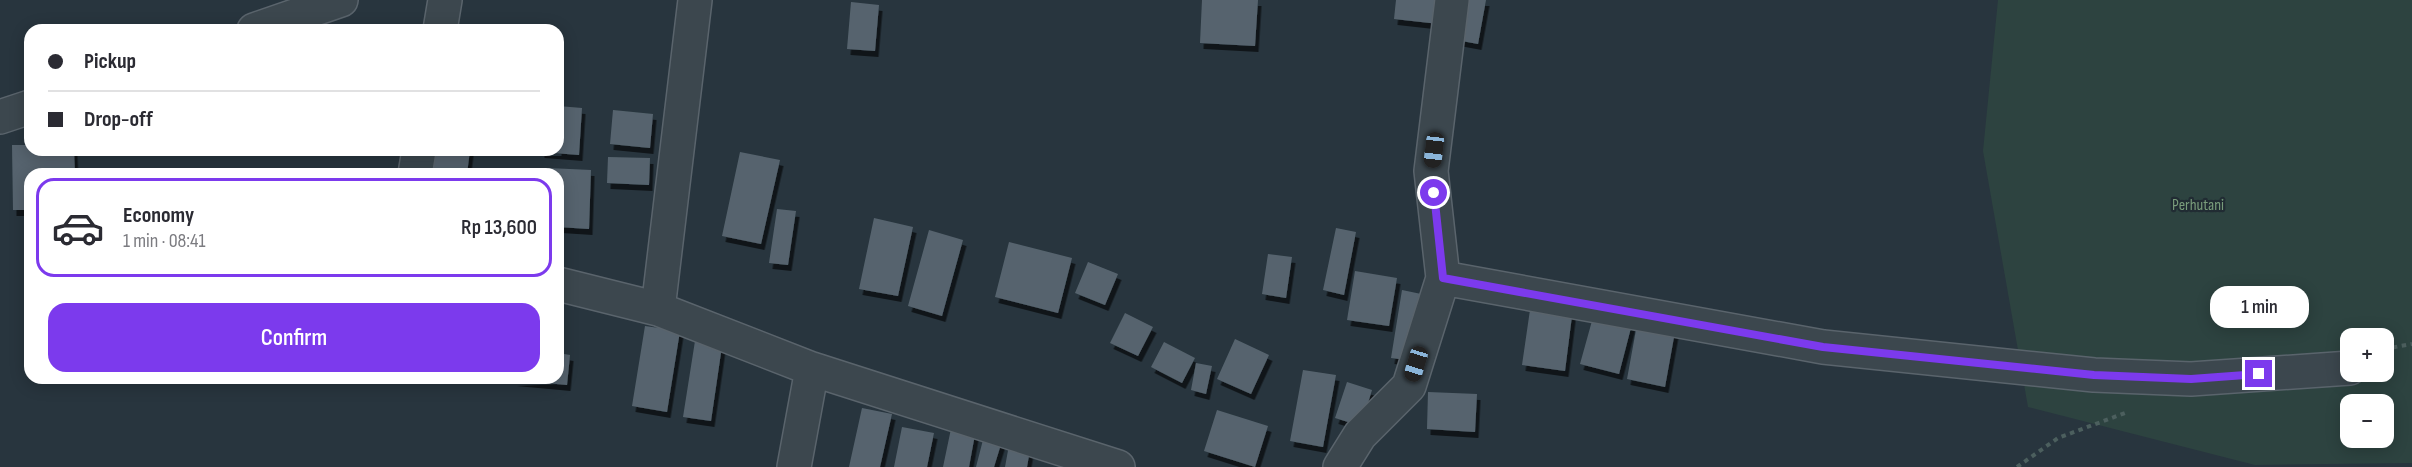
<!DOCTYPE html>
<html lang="en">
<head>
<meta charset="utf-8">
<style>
	body { margin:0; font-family:"Sofia Sans Condensed",sans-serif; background:#f7f7f7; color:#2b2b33; height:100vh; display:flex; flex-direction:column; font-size:22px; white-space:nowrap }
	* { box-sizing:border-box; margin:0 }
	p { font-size:20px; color:#7c7c81 }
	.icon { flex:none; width:33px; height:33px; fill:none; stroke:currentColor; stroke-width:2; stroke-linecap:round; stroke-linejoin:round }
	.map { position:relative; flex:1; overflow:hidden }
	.drawer { position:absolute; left:24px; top:168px; width:540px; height:216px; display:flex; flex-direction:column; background:#fff; border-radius:18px; box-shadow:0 3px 15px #0003 }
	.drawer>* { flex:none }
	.hud { position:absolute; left:24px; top:24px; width:540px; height:132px; border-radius:18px; box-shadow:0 3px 15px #0003; display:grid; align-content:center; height:132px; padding:0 24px; background:#fff }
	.buttons { position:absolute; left:2340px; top:328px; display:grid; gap:12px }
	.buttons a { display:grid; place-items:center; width:54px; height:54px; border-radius:12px; background:#fff; box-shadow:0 3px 15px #0003; font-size:30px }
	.end { position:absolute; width:27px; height:27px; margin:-14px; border:8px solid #7c3aed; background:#fff; box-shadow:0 0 0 3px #fff }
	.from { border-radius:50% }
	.bubble { position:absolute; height:42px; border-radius:18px; background:#fff; box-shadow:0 3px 15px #0003; font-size:20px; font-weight:600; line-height:42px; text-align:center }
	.car { position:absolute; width:18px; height:36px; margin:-18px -9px; border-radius:8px; box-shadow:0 0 4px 2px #0007; background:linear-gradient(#222 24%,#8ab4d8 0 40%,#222 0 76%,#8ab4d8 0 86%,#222 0) }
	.hud b { display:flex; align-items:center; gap:21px; height:57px; font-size:22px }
	.hud b+b { border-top:2px solid #e1e1e2 }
	.hud i { width:15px; height:15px; background:#2b2b33 }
	ul { padding:10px 0 0; list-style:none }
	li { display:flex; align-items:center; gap:18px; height:99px; margin:0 12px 9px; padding:0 12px; border:3px solid transparent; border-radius:18px }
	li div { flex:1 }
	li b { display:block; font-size:22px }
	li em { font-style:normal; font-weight:600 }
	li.selected { border-color:#7c3aed }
	li>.icon { width:54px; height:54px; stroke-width:1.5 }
	.primary-button { display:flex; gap:12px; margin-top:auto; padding:12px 24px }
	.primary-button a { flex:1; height:69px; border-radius:18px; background:#7c3aed; color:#fff; font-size:24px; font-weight:600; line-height:69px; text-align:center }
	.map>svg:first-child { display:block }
</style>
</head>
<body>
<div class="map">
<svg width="2412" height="467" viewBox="0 0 2412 467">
	<defs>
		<filter id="shadow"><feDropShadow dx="3.5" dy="6" stdDeviation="0" flood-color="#0009"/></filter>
	</defs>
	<rect width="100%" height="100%" fill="#28353e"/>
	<!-- green -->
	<path fill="#2d4340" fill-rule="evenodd" d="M1998 0H2412V463L2255 465 2028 407 1983 151ZM2350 339H2384V372H2350ZM2350 405H2384V438H2350Z"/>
	<!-- building -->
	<path fill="#56646e" filter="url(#shadow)" d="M1202 0H1258L1255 46 1200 43Z
		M1396 0H1442L1439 24 1394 19Z
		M1459 0H1486L1478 44 1451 39Z
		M851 2 879 5 875 51 847 49Z
		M558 106 582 108 579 155 541 152V150H558Z
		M613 110 653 114 650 148 610 144Z
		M12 145H30V150H74L75 174H30V210H13Z
		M434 150H470L467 174H431Z
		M740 152 780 160 761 244 722 236Z
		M608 157 650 158 649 185 607 183Z
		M548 168 591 170 589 229 558 227V174H548Z
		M777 209 796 211 788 265 769 263Z
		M874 218 913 227 898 296 859 289Z
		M1336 228 1356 232 1344 295 1323 290Z
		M929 230 963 240 942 316 908 306Z
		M1009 242 1072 258 1058 313 995 297Z
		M1268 254 1292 257 1286 298 1262 294Z
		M1088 262 1118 274 1105 305 1075 293Z
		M1355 271 1397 278 1389 326 1347 320Z
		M1402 290 1426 295 1415 361 1391 358Z
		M1531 303 1573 308 1565 371 1522 365Z
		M1595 310 1633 320 1619 374 1580 364Z
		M1125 313 1153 327 1138 356 1110 343Z
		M1638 319 1676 326 1665 387 1627 379Z
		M645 326 680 331 667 412 632 406Z
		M1235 339 1269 355 1251 394 1217 379Z
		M695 341 722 346 711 421 683 417Z
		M1164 342 1195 358 1182 383 1151 367Z
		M558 353 570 355 567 385 513 380 558 378Z
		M1196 363 1212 366 1206 394 1191 390Z
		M1303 370 1336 375 1323 447 1290 441Z
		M1347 382 1372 390 1361 426 1335 418Z
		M1428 392 1477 394 1475 432 1427 429Z
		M862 408 892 414 880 467H849Z
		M1217 410 1268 426 1255 467 1204 451Z
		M952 424 976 429 969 467H943Z
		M902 427 934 433 927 467H894Z
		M984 436 1002 441 994 467H976Z
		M1009 445 1030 450 1027 467H1005Z"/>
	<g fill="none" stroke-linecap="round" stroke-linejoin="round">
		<!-- minor casing -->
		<g stroke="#5a646c" stroke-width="36">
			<path id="minor" d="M254 30 341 0
				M440 30 445 0
				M0 117 30 107
				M415 174 419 150
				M1443 278 1823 347 2094 375 2191 379 2350 368
				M558 284 658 309 812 369 1118 467
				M658 309 695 0
				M794 467 812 369
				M1340 467 1360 435 1409 386 1443 278 1431 171 1452 0"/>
		</g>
		<!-- path -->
		<path stroke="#4c5f5e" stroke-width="4" stroke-dasharray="4.5 4.5" stroke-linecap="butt" d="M2384 349 2412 344
			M2017 467 2058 438 2125 413"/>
		<!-- minor -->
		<use href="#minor" stroke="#3c474e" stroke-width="33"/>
	</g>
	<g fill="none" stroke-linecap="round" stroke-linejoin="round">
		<!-- route -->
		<path stroke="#7c3aed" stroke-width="8" d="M1434 193 1443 278 1823 347 2094 375 2191 379 2259 374"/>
	</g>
	<g text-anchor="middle" stroke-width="4.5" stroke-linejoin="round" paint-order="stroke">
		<!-- park labels -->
		<g font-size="16" fill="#799c7b" stroke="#212c33">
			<text x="2198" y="210">Perhutani</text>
		</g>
	</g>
</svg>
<div class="buttons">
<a>+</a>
<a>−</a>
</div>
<i class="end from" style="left:1434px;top:193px"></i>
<i class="end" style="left:2259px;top:374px"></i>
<div class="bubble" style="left:2210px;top:286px;width:99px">1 min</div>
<i class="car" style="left:1434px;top:150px;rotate:187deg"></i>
<i class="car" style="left:1416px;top:364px;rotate:197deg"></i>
<div class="hud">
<b><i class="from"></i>Pickup</b>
<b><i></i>Drop-off</b>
</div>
<section class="drawer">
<ul>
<li class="selected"><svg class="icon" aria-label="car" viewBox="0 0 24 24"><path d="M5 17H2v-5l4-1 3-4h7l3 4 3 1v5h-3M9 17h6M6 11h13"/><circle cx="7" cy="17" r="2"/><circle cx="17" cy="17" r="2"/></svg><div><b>Economy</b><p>1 min · 08:41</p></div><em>Rp 13,600</em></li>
</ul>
<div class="primary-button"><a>Confirm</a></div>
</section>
</div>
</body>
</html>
